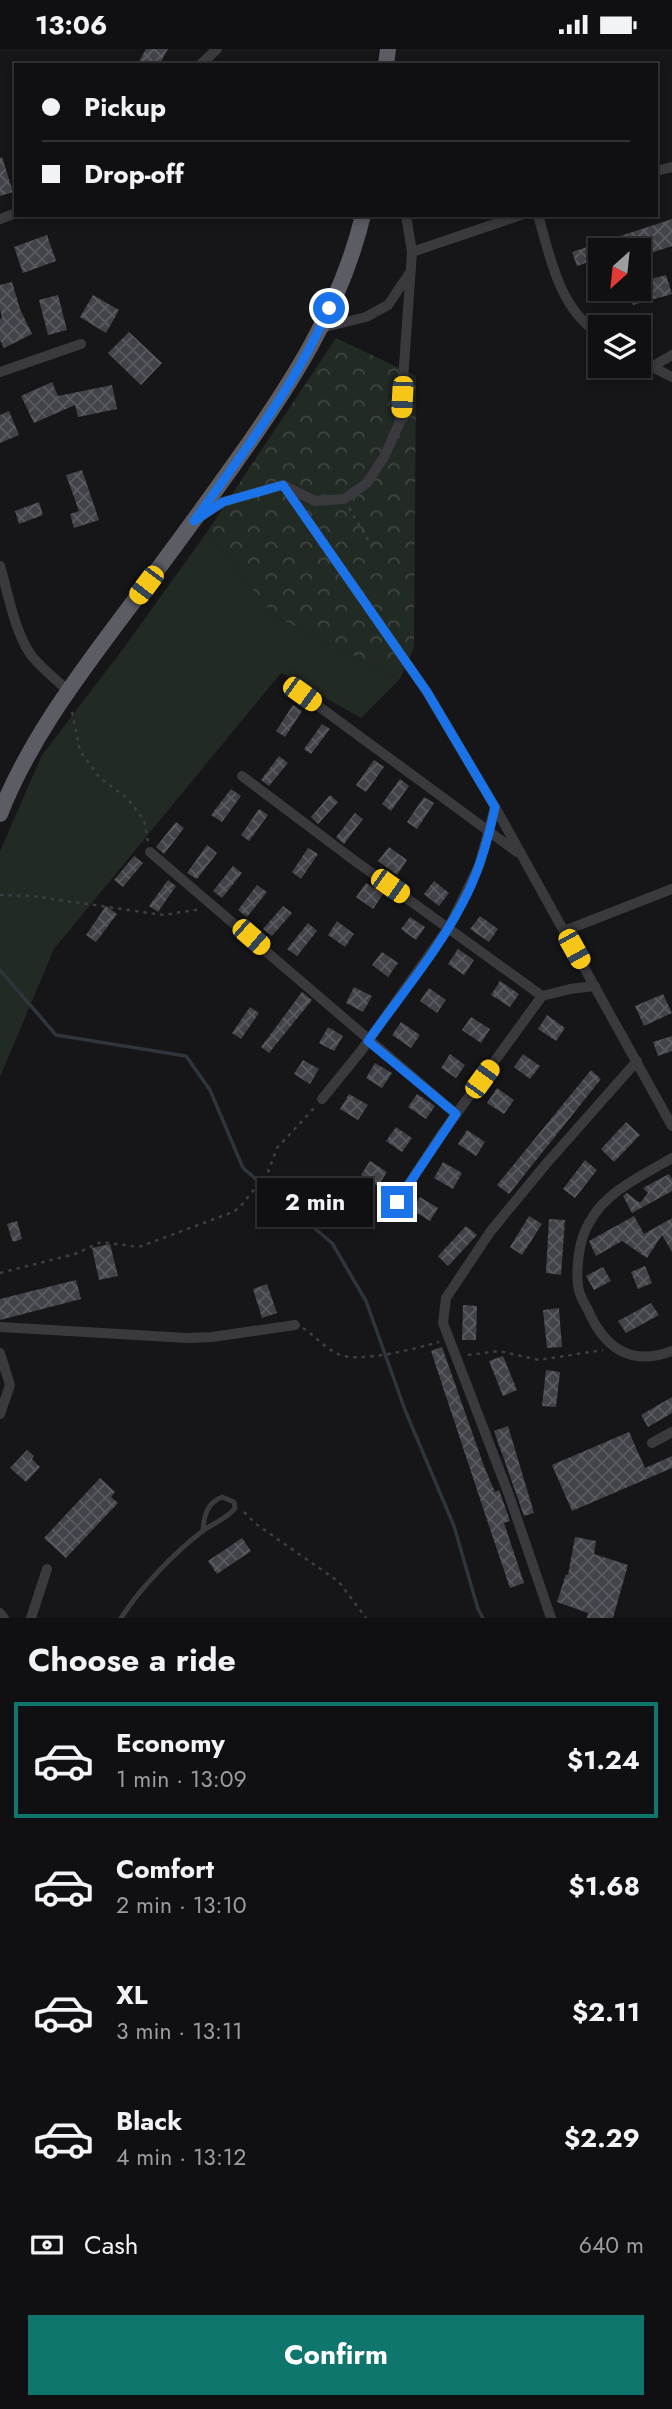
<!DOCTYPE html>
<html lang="en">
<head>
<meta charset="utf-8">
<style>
	body { margin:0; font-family:Jost,sans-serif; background:#1e1e20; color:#f1f3f6; height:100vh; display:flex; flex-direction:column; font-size:26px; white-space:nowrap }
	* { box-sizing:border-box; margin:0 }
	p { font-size:23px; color:#9c9d9f }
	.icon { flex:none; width:38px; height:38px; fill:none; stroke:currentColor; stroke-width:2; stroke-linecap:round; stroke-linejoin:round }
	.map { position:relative; height:1569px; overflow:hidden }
	.side { display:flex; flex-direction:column; background:#101012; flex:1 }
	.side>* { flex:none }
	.hud { position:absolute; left:14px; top:14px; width:644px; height:154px; border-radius:0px; box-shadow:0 4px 10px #0003,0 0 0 2px #303032; display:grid; align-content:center; height:154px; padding:0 28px; background:#101012 }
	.needle { width:46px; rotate:207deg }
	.buttons { position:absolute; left:588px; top:189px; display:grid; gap:14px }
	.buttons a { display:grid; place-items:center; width:63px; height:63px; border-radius:0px; background:#101012; box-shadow:0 4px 10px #0003,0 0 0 2px #303032; font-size:35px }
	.end { position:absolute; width:32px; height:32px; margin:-16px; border:9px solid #1a73e8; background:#fff; box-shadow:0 0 0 4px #fff }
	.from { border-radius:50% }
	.bubble { position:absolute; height:49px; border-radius:0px; background:#101012; box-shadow:0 4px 10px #0003,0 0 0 2px #303032; font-size:23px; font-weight:700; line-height:49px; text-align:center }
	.car { position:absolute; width:21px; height:42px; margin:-21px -10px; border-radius:9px; box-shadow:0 0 5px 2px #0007; background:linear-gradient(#f5c518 24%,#345 0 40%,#f5c518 0 76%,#345 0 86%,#f5c518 0) }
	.hud b { display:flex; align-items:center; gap:24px; height:66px; font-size:26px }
	.hud b+b { border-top:2px solid #303032 }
	.hud i { width:18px; height:18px; background:#f1f3f6 }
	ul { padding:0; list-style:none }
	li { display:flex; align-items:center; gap:21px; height:116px; margin:0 14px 10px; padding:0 14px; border:4px solid transparent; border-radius:0px }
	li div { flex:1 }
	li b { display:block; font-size:26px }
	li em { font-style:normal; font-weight:700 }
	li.active { border-color:#0f766e }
	li>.icon { width:63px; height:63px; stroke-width:1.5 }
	h2 { padding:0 28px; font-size:32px; line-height:84px }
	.pay { display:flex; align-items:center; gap:18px; height:77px; padding:0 28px; font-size:26px }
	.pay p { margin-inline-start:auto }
	.cta { display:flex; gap:14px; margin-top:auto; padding:14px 28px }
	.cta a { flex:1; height:80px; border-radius:0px; background:#0f766e; color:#fff; font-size:28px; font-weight:700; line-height:80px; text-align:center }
	.status { display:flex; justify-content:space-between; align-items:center; height:49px; padding:0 35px; background:#101012; direction:ltr }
	.status svg { height:19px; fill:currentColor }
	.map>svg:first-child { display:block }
</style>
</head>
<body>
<div class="status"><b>13:06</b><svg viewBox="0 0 49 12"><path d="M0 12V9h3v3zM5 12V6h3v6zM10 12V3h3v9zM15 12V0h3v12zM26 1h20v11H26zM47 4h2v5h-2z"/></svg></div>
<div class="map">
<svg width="672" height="1569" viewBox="0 0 672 1569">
	<defs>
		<pattern id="park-crowns" width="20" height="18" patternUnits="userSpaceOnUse" patternTransform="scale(1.75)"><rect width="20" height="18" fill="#222a24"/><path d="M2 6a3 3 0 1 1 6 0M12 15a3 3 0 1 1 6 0" fill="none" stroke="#3f4642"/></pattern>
		<pattern id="building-cross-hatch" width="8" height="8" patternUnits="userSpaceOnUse" patternTransform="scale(1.75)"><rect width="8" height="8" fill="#424348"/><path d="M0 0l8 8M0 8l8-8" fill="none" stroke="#5a5b60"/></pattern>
	</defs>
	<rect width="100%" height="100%" fill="#161618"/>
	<!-- park -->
	<path fill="url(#park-crowns)" d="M336 289 416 327 414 598 400 630 274 567 207 483Z"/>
	<!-- garden -->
	<path fill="#222a24" d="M207 483 274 567 400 630 361 669 281 624 54 900 0 1028V802L42 706 120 604Z"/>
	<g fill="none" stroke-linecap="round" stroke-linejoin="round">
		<!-- stream -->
		<path stroke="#2e353d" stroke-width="3.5" d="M0 921 56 986 186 1007 210 1041 243 1119 332 1194 366 1252 405 1361 454 1477 478 1560 483 1569"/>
	</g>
	<!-- building -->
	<path fill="url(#building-cross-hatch)" d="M146 0H168L159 16H137Z
		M2 108 13 143 0 147V109Z
		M672 170V197L639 208V201H600V209L577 217 572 203Z
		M47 186 56 212 23 224 14 198Z
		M666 226 672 245 633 256 628 240H639V233Z
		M12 233 20 260 32 285 4 299 0 291V270L2 269 0 260V236Z
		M58 246 67 281 48 286 39 251Z
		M93 246 119 261 106 284 80 268Z
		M129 283 162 314 141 336 108 304Z
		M52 333 58 347 112 336 117 360 78 368 75 356 34 374 21 347Z
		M9 362 19 386 0 394V366Z
		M82 421 99 471 74 479 70 465 79 462 66 426Z
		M39 453 43 466 19 475 15 462Z
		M293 656 302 662 285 688 276 682Z
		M322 675 330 680 311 705 304 700Z
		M279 707 288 714 269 737 261 731Z
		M374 711 384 718 366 743 356 736Z
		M400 730 409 737 391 762 382 755Z
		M231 740 241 747 222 773 211 766Z
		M330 746 338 753 318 775 311 768Z
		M424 748 434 754 417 780 407 773Z
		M259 760 268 766 249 792 241 786Z
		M355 764 363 770 344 795 336 788Z
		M176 773 184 779 164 805 156 798Z
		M207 796 217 804 197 830 187 824Z
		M389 798 407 811 397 826 378 812Z
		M308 799 318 805 301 830 292 823Z
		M134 807 143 814 123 838 114 831Z
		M233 817 242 824 222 849 213 842Z
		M168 831 176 837 158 863 149 857Z
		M434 832 449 844 439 857 424 845Z
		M366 834 383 845 373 860 356 848Z
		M257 836 267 843 247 868 238 861Z
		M106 857 117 865 96 893 86 886Z
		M283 857 292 864 272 887 263 880Z
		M480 867 498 880 489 893 470 880Z
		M410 868 425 878 416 891 401 880Z
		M337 872 354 885 345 898 328 886Z
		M308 874 317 882 297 907 287 900Z
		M458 900 474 911 464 926 448 915Z
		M382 903 398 914 388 928 372 916Z
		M500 932 519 945 510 958 491 946Z
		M354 938 372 947 363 963 346 954Z
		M429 939 446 951 437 964 420 952Z
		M302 943 312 951 269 1004 261 998Z
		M663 945 672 964 644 977 635 957Z
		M250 958 259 964 241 990 232 984Z
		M547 966 565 979 556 992 538 980Z
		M471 968 490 980 481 994 462 981Z
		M401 973 420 986 411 999 392 986Z
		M328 978 343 987 334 1002 319 994Z
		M672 987V1002L658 1007 653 993Z
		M450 1005 465 1016 456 1029 441 1019Z
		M523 1005 540 1017 530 1030 514 1018Z
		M303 1011 319 1020 310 1035 294 1025Z
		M375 1014 392 1024 382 1039 366 1029Z
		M591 1021 601 1030 509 1145 497 1136Z
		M497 1039 514 1051 504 1065 487 1054Z
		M349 1045 368 1056 358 1071 340 1060Z
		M417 1045 435 1057 426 1070 408 1058Z
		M626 1073 640 1086 614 1113 601 1100Z
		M396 1078 412 1089 402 1103 386 1092Z
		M467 1081 485 1093 476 1107 458 1095Z
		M585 1111 597 1121 575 1149 563 1140Z
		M370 1112 387 1123 378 1137 361 1126Z
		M443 1113 462 1124 453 1140 434 1129Z
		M669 1125 672 1130V1142L632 1164 623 1147 627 1144 640 1154 648 1144 643 1139Z
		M420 1148 438 1159 430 1172 412 1161Z
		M529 1167 542 1175 522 1206 510 1198Z
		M634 1167 644 1185 672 1169V1203L662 1186 647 1209 622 1192 596 1207 589 1192Z
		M549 1170 565 1171 561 1226 546 1224Z
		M17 1172 22 1190 13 1193 7 1175Z
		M466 1177 477 1186 448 1217 438 1207Z
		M110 1195 118 1227 99 1231 92 1199Z
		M645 1217 652 1234 638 1240 631 1223Z
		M603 1218 611 1232 594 1241 586 1227Z
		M76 1231 81 1250 0 1271V1250Z
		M267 1235 277 1264 262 1269 253 1240Z
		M651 1254 659 1266 626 1284 618 1272Z
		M463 1256 477 1257 476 1291H462Z
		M559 1259 562 1298 547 1299 543 1261Z
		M442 1298 485 1420 495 1443 499 1441 502 1449 510 1472 504 1474 524 1534 510 1539 489 1477 431 1302Z
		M503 1307 517 1341 503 1347 489 1312Z
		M546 1321 560 1323 556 1358 542 1357Z
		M672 1348V1364L648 1378 641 1366Z
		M508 1377 534 1464 524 1467 494 1382Z
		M629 1383 645 1419 672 1407V1419L572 1462 552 1416Z
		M27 1401 34 1407 32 1410 40 1418 26 1433 10 1419Z
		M100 1429 115 1443 111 1448 118 1454 66 1509 44 1489Z
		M575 1488 596 1492 594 1505 628 1516 613 1569H587L588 1564 557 1553 566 1525 568 1526Z
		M242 1489 251 1502 217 1525 208 1512Z"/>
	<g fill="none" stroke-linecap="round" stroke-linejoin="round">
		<!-- path -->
		<path stroke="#3d3e43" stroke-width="2.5" stroke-dasharray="3.5 5" stroke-linecap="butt" d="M349 459 371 496
			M72 663 80 702 100 729 127 749 144 771 148 793
			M0 846 32 847 163 866 202 860
			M0 1224 75 1205 101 1193 139 1198 233 1163 240 1158 268 1123 277 1099 316 1057
			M303 1279C315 1287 325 1299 338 1305 358 1315 418 1299 439 1293
			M468 1306 499 1302 539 1311 603 1301
			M244 1463 256 1475 339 1533 366 1569"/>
		<!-- service -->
		<path stroke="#39393e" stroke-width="5" d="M121 1569C140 1539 176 1502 204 1481 214 1474 228 1469 235 1459L234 1453 222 1448C207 1454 204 1466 203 1482"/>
		<!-- minor -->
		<path stroke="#39393e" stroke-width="10" d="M200 16 217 0
			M656 122 672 118
			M538 166C551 211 559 259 600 286
			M0 170 16 164
			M412 203 521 166
			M321 279 366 268 388 256 409 225
			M639 311 672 328
			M650 319 672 306
			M0 323 81 295
			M283 436 427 643 495 758 672 1077
			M200 468 223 453 283 436 315 452 344 450 367 434 384 408 400 373 412 203 406 166
			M0 517C8 544 15 584 31 606 41 619 56 630 67 641
			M302 645 517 803
			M242 727 351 809 542 947
			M150 803 456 1065
			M564 882 672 840
			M322 1050 361 1002 449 878 479 817 495 758
			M672 1109C643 1126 606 1142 589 1174 579 1191 576 1217 578 1236 578 1244 584 1254 588 1261 604 1298 630 1318 672 1302
			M397 1153 441 1086 542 947 570 940 595 937
			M0 1278 187 1289 212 1288 295 1276
			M0 1304 10 1336 0 1365
			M652 1394 672 1383
			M0 1564 4 1569
			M31 1569 47 1520
			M551 1569 509 1446 443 1274 446 1249 490 1183 546 1115 637 1012"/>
		<!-- trunk -->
		<path stroke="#5b5c64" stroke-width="16" d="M386 16 388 0
			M0 765C27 696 72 635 116 576 156 523 196 469 235 414 289 338 341 259 363 166"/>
	</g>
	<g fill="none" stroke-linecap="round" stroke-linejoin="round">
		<!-- route -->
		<path stroke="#1a73e8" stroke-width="9" d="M329 259C295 337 243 404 194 472L223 453 283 436 427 643 495 758C488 792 479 824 462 855 437 903 400 947 368 992L456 1065 397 1153"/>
	</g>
</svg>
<div class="buttons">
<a><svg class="needle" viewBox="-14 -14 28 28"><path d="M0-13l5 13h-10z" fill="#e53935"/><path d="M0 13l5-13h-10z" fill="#9c9d9f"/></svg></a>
<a><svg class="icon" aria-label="layers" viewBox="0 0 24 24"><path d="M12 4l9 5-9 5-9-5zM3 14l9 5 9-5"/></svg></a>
</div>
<i class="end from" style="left:329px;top:259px"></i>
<i class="end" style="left:397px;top:1153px"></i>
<div class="bubble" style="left:257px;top:1129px;width:116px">2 min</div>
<i class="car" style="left:402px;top:348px;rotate:183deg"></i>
<i class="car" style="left:146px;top:536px;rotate:217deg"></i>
<i class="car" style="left:302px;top:645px;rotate:126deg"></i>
<i class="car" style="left:390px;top:837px;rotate:125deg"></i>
<i class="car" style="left:251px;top:888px;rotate:131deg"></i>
<i class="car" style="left:574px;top:900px;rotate:151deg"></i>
<i class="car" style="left:482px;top:1030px;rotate:36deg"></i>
<div class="hud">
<b><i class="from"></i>Pickup</b>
<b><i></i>Drop-off</b>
</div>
</div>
<section class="side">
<h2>Choose a ride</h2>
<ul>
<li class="active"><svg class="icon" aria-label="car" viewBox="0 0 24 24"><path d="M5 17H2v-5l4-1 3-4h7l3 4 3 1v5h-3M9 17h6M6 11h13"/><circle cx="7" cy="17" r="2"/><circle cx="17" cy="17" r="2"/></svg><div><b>Economy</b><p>1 min · 13:09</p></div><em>$1.24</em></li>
<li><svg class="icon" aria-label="car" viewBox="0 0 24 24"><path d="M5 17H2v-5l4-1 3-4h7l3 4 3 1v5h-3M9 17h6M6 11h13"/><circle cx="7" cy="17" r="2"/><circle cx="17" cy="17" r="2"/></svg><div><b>Comfort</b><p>2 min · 13:10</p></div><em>$1.68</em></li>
<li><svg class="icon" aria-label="car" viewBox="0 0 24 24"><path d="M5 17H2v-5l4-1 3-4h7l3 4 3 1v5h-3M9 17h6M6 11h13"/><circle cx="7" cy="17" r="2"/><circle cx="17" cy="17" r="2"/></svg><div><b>XL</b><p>3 min · 13:11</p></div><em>$2.11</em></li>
<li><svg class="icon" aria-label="car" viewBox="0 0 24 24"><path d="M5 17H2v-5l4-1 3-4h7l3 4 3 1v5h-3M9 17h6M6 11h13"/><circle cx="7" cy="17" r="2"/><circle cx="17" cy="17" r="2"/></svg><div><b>Black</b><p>4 min · 13:12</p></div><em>$2.29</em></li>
</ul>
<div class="pay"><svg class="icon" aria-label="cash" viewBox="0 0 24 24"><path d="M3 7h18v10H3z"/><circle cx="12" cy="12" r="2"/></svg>Cash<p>640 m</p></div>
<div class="cta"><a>Confirm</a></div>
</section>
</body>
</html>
